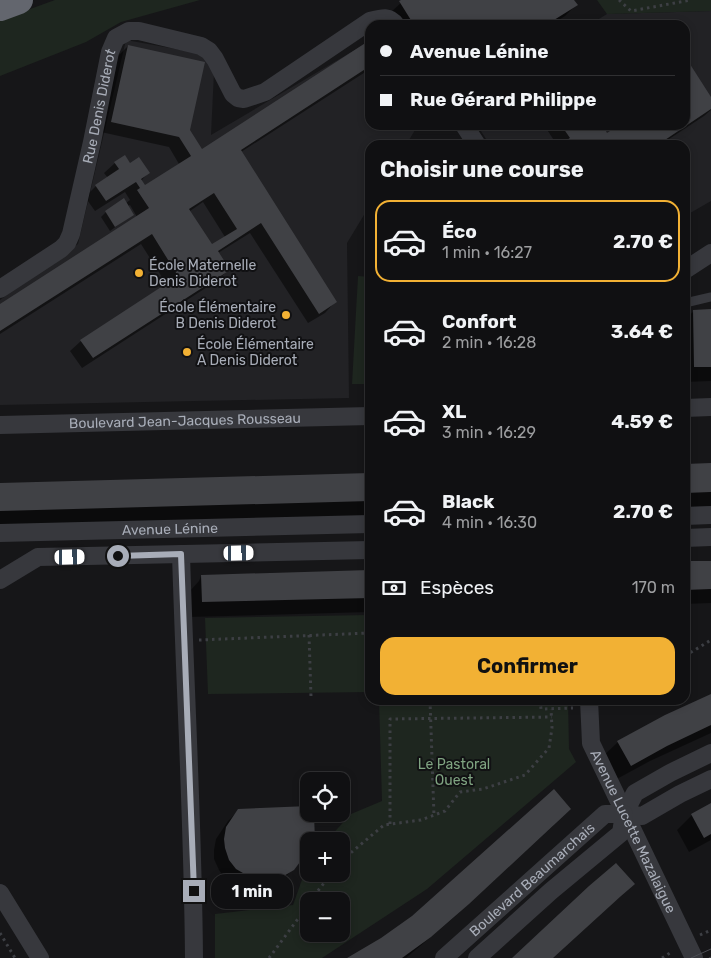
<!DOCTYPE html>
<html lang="fr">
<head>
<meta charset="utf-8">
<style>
	body { margin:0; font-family:Rubik,sans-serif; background:#1e1e20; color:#f1f3f6; height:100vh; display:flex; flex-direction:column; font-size:19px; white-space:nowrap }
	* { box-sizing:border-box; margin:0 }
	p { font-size:16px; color:#9c9d9f }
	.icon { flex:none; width:28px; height:28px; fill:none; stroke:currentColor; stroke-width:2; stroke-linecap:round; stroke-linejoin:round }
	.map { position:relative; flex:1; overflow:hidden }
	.sheet { position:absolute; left:365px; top:140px; width:325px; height:565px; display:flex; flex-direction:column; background:#101012; border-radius:15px; box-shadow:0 2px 8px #0003,0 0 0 1px #303032 }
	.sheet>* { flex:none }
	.banner { position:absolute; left:365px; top:20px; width:325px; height:110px; border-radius:15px; box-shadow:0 2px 8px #0003,0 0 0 1px #303032; display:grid; align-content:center; height:110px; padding:0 15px; background:#101012 }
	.fabs { position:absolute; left:300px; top:772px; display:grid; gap:10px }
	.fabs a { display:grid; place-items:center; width:50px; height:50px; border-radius:10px; background:#101012; box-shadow:0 2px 8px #0003,0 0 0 1px #303032; font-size:25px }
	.end { position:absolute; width:22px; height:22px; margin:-11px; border:6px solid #a8adb8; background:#111; box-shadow:0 0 0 2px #111 }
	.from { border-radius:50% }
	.bubble { position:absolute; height:35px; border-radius:15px; background:#101012; box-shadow:0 2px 8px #0003,0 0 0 1px #303032; font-size:16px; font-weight:700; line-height:35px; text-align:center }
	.car { position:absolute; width:15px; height:30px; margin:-15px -8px; border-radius:6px; box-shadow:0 0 4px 1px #0007; background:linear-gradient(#fff 24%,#345 0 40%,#fff 0 76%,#345 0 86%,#fff 0) }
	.banner b { display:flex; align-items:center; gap:18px; height:48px; font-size:19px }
	.banner b+b { border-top:1px solid #303032 }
	.banner i { width:12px; height:12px; background:#f1f3f6 }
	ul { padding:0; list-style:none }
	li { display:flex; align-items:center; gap:15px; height:82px; margin:0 10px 8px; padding:0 5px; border:2px solid transparent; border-radius:15px }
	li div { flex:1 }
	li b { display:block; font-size:19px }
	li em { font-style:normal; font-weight:700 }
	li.on { border-color:#f2b134 }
	li>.icon { width:45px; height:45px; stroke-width:1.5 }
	h2 { padding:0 15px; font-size:22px; line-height:60px }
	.pay { display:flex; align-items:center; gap:12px; height:55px; padding:0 15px; font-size:19px }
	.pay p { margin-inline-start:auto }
	.cta { display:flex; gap:10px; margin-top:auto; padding:10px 15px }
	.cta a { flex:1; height:58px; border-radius:15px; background:#f2b134; color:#111; font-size:20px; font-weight:700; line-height:58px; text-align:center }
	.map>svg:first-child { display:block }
</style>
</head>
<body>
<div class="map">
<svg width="711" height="958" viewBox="0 0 711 958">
	<rect width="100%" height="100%" fill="#161618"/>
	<!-- built -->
	<path fill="#222225" d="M711 11V201L685 216V145H490L477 125H685V25H589L607 14Z
		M126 40 203 54 214 72 211 135 370 41V125H418L406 145H370V205L347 243 349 398 0 405V300L78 244Z"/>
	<!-- green -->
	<path fill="#1e261f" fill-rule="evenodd" d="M55 0H200L121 22 86 42 0 76V20Z
		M597 0H711V11L607 14Z
		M358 276 370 277V384H352Z
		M370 615V692L208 694 205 618Z
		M379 700H568L569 749 576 762 427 889 322 958H215V914L293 905 309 860V874H341V841H326L351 814 382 801ZM309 901H341V934H309Z"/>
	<!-- shadow -->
	<path fill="#0007" fill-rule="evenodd" d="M404 0H573L576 5 565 16 551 25H397L390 13Z
		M370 42V69L241 152 335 302 325 313 308 323 250 233 218 253 228 270 218 280 82 368 70 351 81 341 167 285 141 244 0 334V306L137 217 130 205 128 206 133 214 110 231 101 217 106 212 126 203 130 200 125 192 95 211 85 197 96 186 108 178 104 173 115 163 130 164 148 173 141 181 145 187 179 164 169 147 101 132 117 57 128 46 202 150ZM203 202 225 237 212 246 190 211Z
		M685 64 711 99V110L704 116 660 145H557L544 125H601L607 134 611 132 606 125H685Z
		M711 310V381L685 382V319L694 311Z
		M711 464V506L685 507V465Z
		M370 474V524L0 534V484Z
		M711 562V603L685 604V563Z
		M370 571V612L189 617V592L199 581 201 576Z
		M711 696V733L650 761 615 780 602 757 618 742Z
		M711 804V840L689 852 677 830 692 815Z
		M239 810 312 814 314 841H309V846L303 852 293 869 282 880 270 887 258 891 244 890 226 880 219 870 214 859V850L216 839 228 821Z
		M554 825 452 919 406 958H350L398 928Z"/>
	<!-- building -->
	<path fill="#404145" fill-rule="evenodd" d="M401 0H574L578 5 546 25 544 24 542 25H474L472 22 468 25H414L399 1Z
		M370 40V66L241 150 337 302 319 314 261 223 218 251 230 270 93 358 80 340 178 276 152 234 0 331V304L149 208 137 190 140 188 136 182 106 201 95 185 119 169 114 162 125 155 130 163 139 157 150 173 141 179 145 185 191 156 179 137 111 122 128 45 205 62 190 130 202 149ZM214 193 237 229 212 244 189 209Z
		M688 61 711 97V109L659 144V145H558L570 138 561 125H603L607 133 619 125H685V63Z
		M124 198 134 215 115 227 105 211Z
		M711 309V367H694L693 310Z
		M711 463V492L685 493V464Z
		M370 473V501L0 511V483Z
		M685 561H711V589L685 590Z
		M370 570V598L202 602 201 575Z
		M711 694V725L667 746 631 766 617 741 665 715Z
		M554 789 571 809 469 904 431 937 402 958H347L381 938 412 916Z
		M711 803V834L704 838 691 814Z
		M309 806V814H314L315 841 307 842 300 862 294 870 282 877 270 881 255 880 236 869 229 860 225 848 224 839 226 827 238 809Z
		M616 863 635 884 621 896 553 958H512L589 886Z"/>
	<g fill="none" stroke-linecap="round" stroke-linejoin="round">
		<!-- path -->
		<path stroke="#3d3f44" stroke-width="3" stroke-dasharray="2.5 4" stroke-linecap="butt" d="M619 0 631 11 691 0
			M309 635 311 697
			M199 640 370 633
			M685 656 711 640
			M430 700 434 816
			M540 700 541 709 573 708
			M390 824V719L552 717
			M341 861 384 825 421 820 445 811 460 792 483 789 525 775 549 748 552 728 551 709
			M310 901 331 874
			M0 933 15 958
			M700 935 711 930
			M269 958 309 904
			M662 958 673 951"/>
		<!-- service -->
		<path stroke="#37383d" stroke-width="9" d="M685 303 711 297"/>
		<!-- minor -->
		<g stroke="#37383d" stroke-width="18">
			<path d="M464 125 477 145"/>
			<path d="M685 270 711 253"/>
			<path id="s1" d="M0 289 61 249 67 243 71 234 92 142 110 52 116 38 129 31H139L201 46 209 51 215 59 233 94 238 98 244 99 265 92 370 21C381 18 389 15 396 25"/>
			<path d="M685 408 711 407"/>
			<path id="s2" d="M0 425 370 416"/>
			<path d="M685 516 711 515"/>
			<path id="s3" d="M0 533 370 524"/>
			<path d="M685 538 711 537"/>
			<path d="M181 554C185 689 193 823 194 958"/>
			<path d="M0 580 38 557 370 550"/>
			<path id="s4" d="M589 700 591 743 694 958"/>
			<path d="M711 753 670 773 635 793 624 814 642 816 680 794 711 779"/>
			<path d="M0 893 40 958"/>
			<path id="s5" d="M444 958 605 814H624L621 833 551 891 477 958"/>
		</g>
		<!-- motorway -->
		<path stroke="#63666e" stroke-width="28" d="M0 7 19 0"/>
		<!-- tram -->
		<path stroke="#4a4c52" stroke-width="1" d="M691 958 711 949
			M709 958 711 957"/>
	</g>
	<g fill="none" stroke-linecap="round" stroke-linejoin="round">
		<!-- route -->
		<path stroke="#a8adb8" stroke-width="6" d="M118 556 181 554 194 891"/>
	</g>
	<!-- markers -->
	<g fill="#f2b134" stroke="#111113" stroke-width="2">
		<circle cx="139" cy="273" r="5"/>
		<circle cx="286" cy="315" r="5"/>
		<circle cx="187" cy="352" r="5"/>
	</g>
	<g text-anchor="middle" stroke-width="4" stroke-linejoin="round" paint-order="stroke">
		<!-- street labels -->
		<g font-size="14" fill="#a8adb8" stroke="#111113">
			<text dy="5" stroke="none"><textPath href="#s1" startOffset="222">Rue Denis Diderot</textPath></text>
			<text dy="5" stroke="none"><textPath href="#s2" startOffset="185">Boulevard Jean-Jacques Rousseau</textPath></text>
			<text dy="5" stroke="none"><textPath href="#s3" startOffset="170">Avenue Lénine</textPath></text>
			<text dy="5" stroke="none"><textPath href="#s4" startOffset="141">Avenue Lucette Mazalaigue</textPath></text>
			<text dy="5" stroke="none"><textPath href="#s5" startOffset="118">Boulevard Beaumarchais</textPath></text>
		</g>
		<!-- poi labels -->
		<g font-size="14" fill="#a8adb8" stroke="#111113" text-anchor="start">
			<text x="149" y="270">École Maternelle<tspan x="149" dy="16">Denis Diderot</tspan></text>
			<text x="276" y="312" text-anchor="end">École Élémentaire<tspan x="276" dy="16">B Denis Diderot</tspan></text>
			<text x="197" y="349">École Élémentaire<tspan x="197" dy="16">A Denis Diderot</tspan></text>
		</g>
		<!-- park labels -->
		<g font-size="14" fill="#7fa381" stroke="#111113">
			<text x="454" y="769">Le Pastoral<tspan x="454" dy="16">Ouest</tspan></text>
		</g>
	</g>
</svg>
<div class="fabs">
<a><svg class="icon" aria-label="locate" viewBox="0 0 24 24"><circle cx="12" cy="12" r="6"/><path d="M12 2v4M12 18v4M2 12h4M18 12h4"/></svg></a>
<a>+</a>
<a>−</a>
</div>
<i class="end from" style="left:118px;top:556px"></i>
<i class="end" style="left:194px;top:891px"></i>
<div class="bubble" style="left:211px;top:874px;width:82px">1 min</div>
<i class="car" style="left:239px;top:553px;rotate:89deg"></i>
<i class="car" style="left:70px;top:557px;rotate:89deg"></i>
<div class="banner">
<b><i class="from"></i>Avenue Lénine</b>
<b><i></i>Rue Gérard Philippe</b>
</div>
<section class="sheet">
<h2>Choisir une course</h2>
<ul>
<li class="on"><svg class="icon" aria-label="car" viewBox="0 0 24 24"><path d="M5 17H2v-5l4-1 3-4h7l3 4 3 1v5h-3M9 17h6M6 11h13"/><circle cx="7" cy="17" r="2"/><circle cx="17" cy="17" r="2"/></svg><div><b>Éco</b><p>1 min · 16:27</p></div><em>2.70 €</em></li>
<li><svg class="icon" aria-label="car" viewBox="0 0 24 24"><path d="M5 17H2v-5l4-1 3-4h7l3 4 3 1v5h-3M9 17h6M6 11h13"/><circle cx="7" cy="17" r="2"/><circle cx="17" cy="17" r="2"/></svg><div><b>Confort</b><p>2 min · 16:28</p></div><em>3.64 €</em></li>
<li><svg class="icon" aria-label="car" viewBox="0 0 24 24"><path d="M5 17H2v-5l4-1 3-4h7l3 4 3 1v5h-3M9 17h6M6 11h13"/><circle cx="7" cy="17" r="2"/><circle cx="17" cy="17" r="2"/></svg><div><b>XL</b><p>3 min · 16:29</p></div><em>4.59 €</em></li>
<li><svg class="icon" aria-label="car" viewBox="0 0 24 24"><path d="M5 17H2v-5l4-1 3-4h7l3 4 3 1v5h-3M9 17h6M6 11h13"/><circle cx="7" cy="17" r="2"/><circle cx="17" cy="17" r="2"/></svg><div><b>Black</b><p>4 min · 16:30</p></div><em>2.70 €</em></li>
</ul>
<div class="pay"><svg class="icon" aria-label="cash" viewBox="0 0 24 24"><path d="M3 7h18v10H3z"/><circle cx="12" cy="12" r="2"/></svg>Espèces<p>170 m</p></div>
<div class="cta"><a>Confirmer</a></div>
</section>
</div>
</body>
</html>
